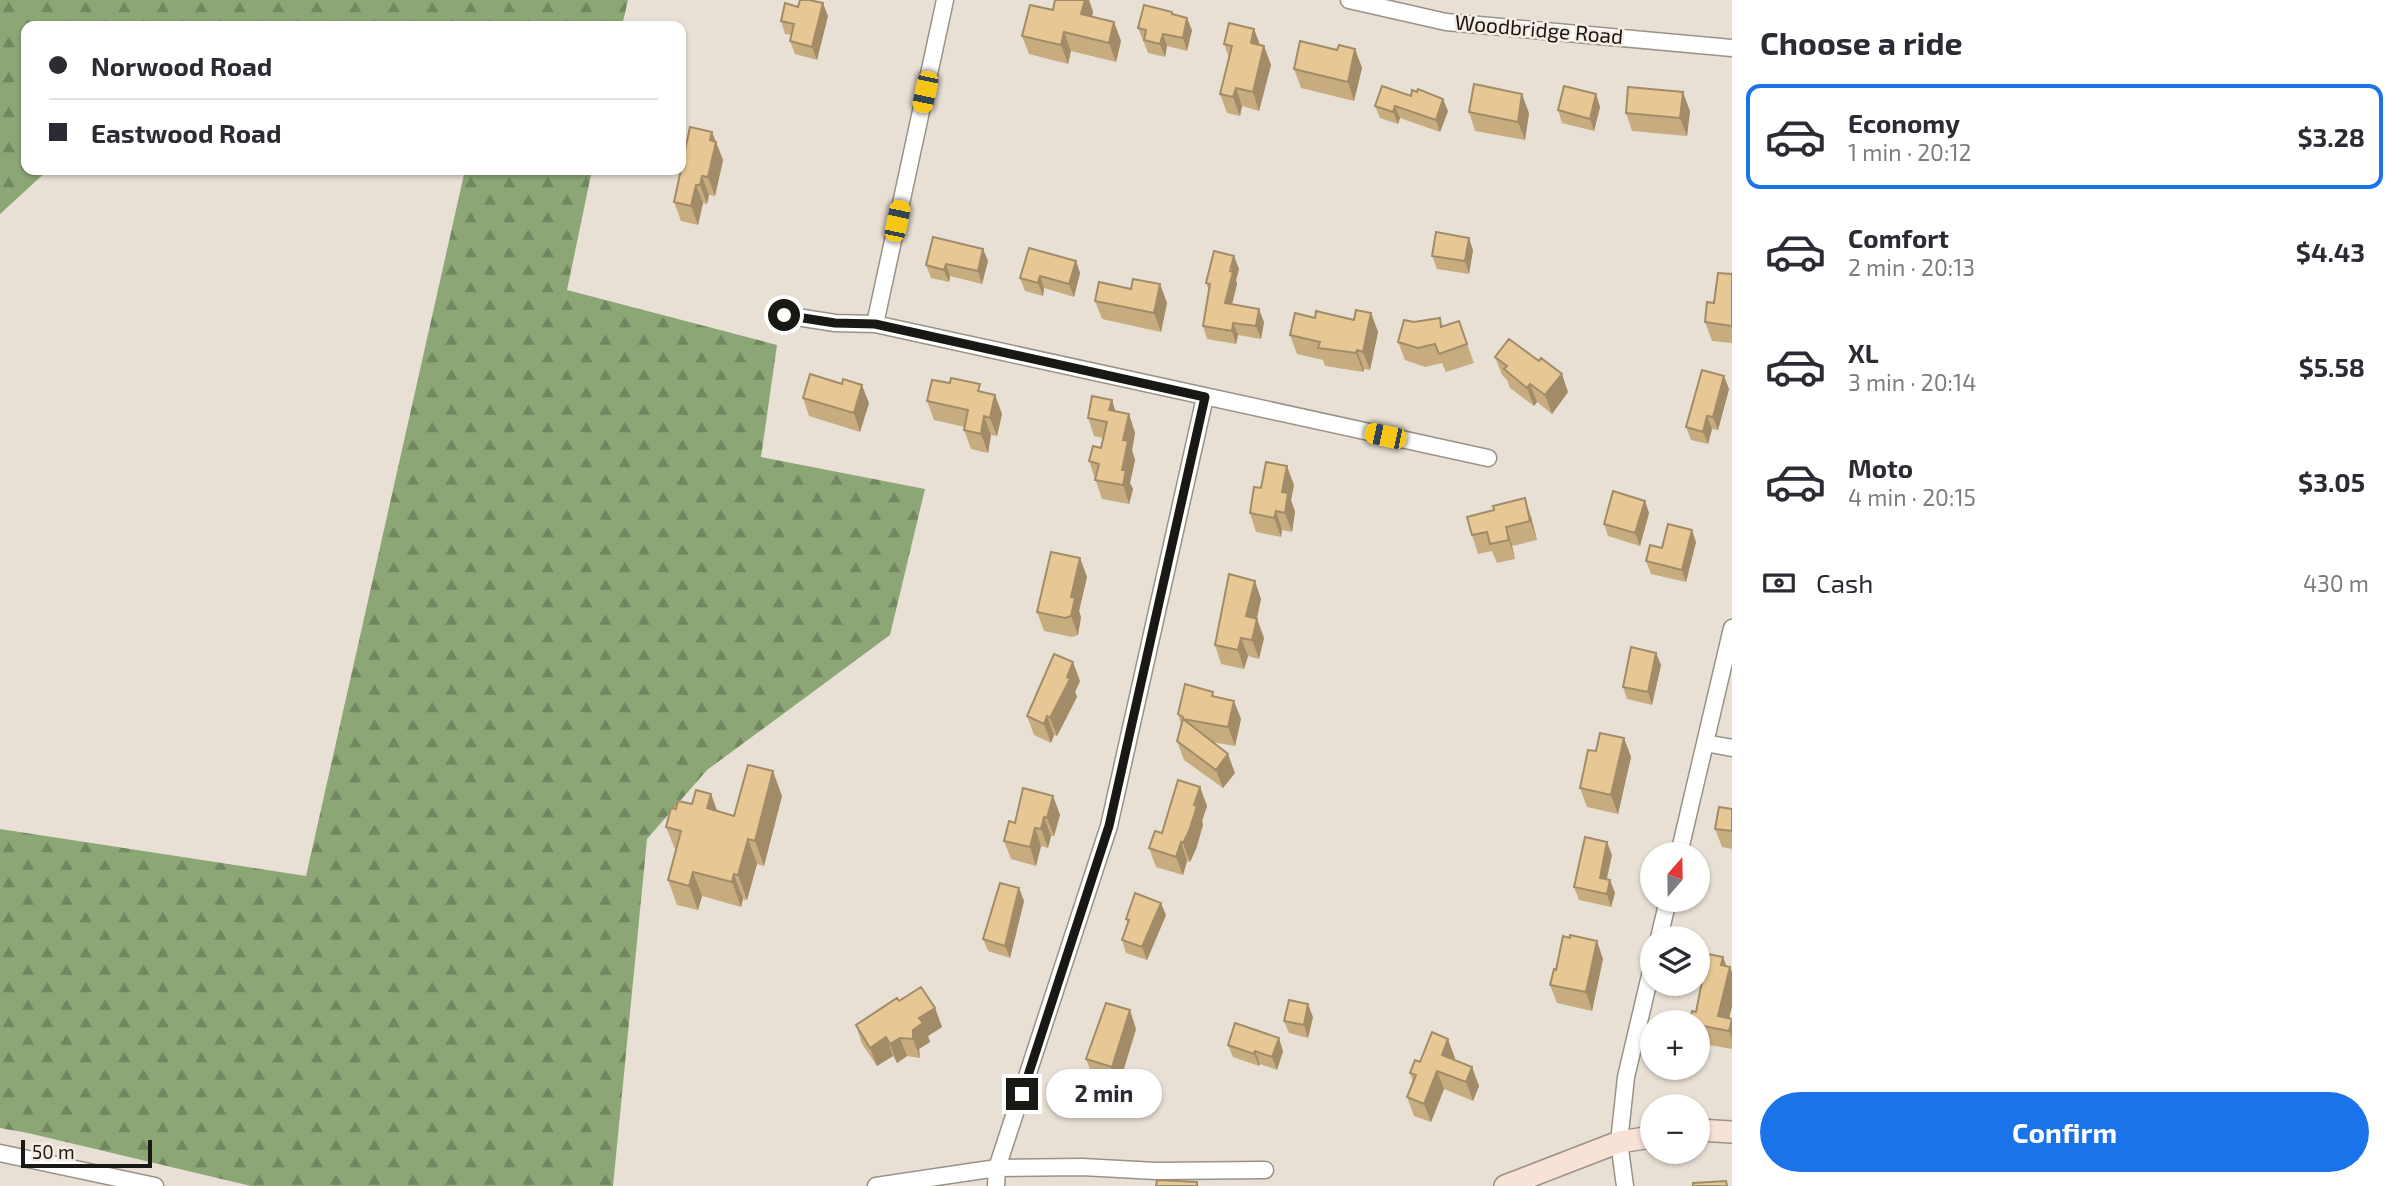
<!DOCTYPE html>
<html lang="en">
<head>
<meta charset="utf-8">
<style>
	body { margin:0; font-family:"Exo 2",sans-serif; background:#f7f7f7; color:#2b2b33; height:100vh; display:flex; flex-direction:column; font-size:26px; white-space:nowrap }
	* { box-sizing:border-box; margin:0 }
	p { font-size:23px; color:#7c7c81 }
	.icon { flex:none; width:38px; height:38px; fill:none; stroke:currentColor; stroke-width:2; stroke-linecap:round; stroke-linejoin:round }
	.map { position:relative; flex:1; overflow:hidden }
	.drawer { display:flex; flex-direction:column; background:#fff; width:665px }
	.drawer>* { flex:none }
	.guide { position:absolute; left:21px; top:21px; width:665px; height:154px; border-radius:14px; box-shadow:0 2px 5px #0004; display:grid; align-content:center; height:154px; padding:0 28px; background:#fff }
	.needle { width:46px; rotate:20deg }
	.tools { position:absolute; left:1640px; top:842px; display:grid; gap:14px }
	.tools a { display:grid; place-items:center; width:70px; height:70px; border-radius:50%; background:#fff; box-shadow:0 2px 5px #0004; font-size:35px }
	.scale { position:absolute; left:21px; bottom:18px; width:131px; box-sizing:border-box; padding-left:7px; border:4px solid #1a1814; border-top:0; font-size:19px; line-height:24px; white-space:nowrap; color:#1a1814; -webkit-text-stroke:5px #f5ede1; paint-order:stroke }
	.end { position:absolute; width:32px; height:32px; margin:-16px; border:9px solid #1a1814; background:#fff; box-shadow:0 0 0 4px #fff }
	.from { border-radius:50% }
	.bubble { position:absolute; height:49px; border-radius:24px; background:#fff; box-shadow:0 2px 5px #0004; font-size:23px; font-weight:700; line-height:49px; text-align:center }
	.car { position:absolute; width:21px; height:42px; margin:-21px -10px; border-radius:9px; box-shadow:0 0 5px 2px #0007; background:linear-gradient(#f5c518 24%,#345 0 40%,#f5c518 0 76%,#345 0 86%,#f5c518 0) }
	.guide b { display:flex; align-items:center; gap:24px; height:66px; font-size:26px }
	.guide b+b { border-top:2px solid #e1e1e2 }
	.guide i { width:18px; height:18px; background:#2b2b33 }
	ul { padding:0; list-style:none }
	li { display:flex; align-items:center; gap:21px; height:105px; margin:0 14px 10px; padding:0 14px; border:4px solid transparent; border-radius:14px }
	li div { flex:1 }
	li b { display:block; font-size:26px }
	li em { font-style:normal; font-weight:700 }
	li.on { border-color:#1a73e8 }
	li>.icon { width:63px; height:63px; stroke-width:1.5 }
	h2 { padding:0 28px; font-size:32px; line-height:84px }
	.pay { display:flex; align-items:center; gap:18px; height:77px; padding:0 28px; font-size:26px }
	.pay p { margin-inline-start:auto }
	.button { display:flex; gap:14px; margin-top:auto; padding:14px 28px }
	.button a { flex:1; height:80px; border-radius:42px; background:#1a73e8; color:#fff; font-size:28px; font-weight:700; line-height:80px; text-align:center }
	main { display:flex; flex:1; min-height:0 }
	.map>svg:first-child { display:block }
</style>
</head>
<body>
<main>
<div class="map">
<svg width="1732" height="1186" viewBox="0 0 1732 1186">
	<defs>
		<pattern id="forest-firs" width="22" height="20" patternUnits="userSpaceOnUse" patternTransform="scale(1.75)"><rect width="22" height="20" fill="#8ca675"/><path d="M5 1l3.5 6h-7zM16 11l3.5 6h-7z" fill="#72865f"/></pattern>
	</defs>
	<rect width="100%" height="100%" fill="#e8e0d4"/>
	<!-- forest -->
	<path fill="url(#forest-firs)" d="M0 0H628L622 26H26V170H48L0 214Z
		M465 170H592L567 290 777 345 761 457 925 489 890 635 707 770 647 839 613 1186H251L28 1133 0 1128V829L306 876Z"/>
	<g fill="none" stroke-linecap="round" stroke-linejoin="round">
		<!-- minor casing -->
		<g stroke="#999287" stroke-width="19">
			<path id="minor" d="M1349 0 1446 22 1732 48
				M784 315 835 323 875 324 1488 458
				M875 324 945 0
				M1705 743 1732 748
				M1679 854 1732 628
				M1659 938 1668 900
				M0 1153 155 1186
				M876 1186 997 1168 1082 1167 1156 1171 1265 1170
				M996 1186 997 1168 1109 826 1205 397
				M1625 1186 1619 1142 1626 1077 1652 967"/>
		</g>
		<!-- secondary casing -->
		<g stroke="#999287" stroke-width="24">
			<path id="secondary" d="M1698 1130 1732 1132
				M1505 1186 1619 1142 1652 1137"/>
		</g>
		<!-- minor -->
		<use href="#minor" stroke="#fff" stroke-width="16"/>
		<!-- secondary -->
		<use href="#secondary" stroke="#f8e2d6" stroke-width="21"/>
	</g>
	<!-- wall -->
	<path fill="#c7ac80" d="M1055 0H1089L1093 12 1092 17 1114 22 1121 41 1116 62 1071 51 1068 64 1029 54 1022 36 1053 10Z
		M798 7 828 16 817 60 795 54 790 41 792 35 785 34 781 21Z
		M1173 14 1192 30 1187 51 1167 46 1165 57 1148 53 1138 28Z
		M1254 29 1260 45 1264 46 1271 65 1259 111 1242 106 1240 116 1227 113 1220 94 1229 58 1224 44Z
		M1355 49 1362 68 1354 101 1301 88 1294 69 1337 50Z
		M1382 86 1448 111 1440 132 1400 118 1398 124 1380 118 1375 106Z
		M1596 94 1600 107 1594 131 1562 123 1558 110Z
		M1690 111 1687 136 1632 131 1626 113Z
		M1469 112 1529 113 1525 140 1475 131Z
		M712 132 723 160 715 196 709 195 707 204 703 203 698 225 681 221 674 202Z
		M983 249 988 261 982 284 950 276 949 282 931 278 926 265Z
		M1473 250 1469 274 1437 269 1432 256Z
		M1076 261 1080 273 1074 297 1044 288 1043 296 1025 291 1020 278Z
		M1239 269 1236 280 1237 284 1232 305 1264 322 1261 339 1238 335 1236 344 1207 339 1203 326 1209 290 1206 283Z
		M1732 274V343L1712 341 1705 322 1714 303Z
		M1160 284 1167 303 1161 332 1102 319 1095 301 1131 289Z
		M1371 313 1378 332 1370 370 1364 369 1363 372 1325 366 1323 360 1297 354 1290 335 1315 318 1354 320Z
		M1440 318 1443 327 1459 321 1474 363 1446 372 1442 363 1425 367 1405 360 1398 342 1414 322Z
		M1495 357 1568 392 1552 414 1537 402 1534 406 1510 388 1507 380 1502 375Z
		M1729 389 1718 430 1712 429 1708 444 1691 440 1686 427Z
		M983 392 995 395 1002 414 997 436 991 435 988 453 971 449 964 430 965 427 934 420 927 401Z
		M803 398 869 403 860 432 809 416Z
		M1115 411 1129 414 1135 433 1132 450 1135 460 1130 483 1133 489 1129 504 1102 499 1089 461 1101 448 1103 438 1094 436 1088 418Z
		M1294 485 1291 500 1295 512 1292 532 1282 530 1281 537 1256 532 1250 513 1261 488Z
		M1645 501 1649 513 1640 546 1608 536 1604 524Z
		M1531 517 1537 540 1512 546 1515 559 1497 563 1492 551 1478 554 1472 535Z
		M1696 542 1686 582 1651 574 1646 561 1662 548Z
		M1080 558 1087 577 1079 611 1081 617 1078 635 1072 637 1044 631 1037 612Z
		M1261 599 1257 619 1264 638 1259 659 1248 656 1244 669 1221 664 1215 645Z
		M1656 653 1661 665 1652 705 1627 699 1623 687Z
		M1080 681 1075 692 1077 697 1057 736 1054 735 1051 743 1034 735 1027 716Z
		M1213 692 1214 697 1241 719 1235 746 1212 742 1235 773 1223 788 1184 760 1177 741 1181 724 1178 714Z
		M1624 738 1631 757 1618 814 1587 807 1580 788 1596 751Z
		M1200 787 1207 806 1202 821 1203 825 1196 849 1190 862 1187 861 1183 875 1156 867 1149 848Z
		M782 796 764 866 757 864 747 900 743 899 741 907 702 896 698 910 677 905 668 880 676 852 666 827 676 809 718 811 734 816Z
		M1053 796 1060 815 1054 836H1051L1048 848 1041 846 1036 866 1011 859 1004 841 1015 823Z
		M1732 809V849L1722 847 1715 829Z
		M1612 855 1607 879 1615 893 1611 907 1579 900 1574 887Z
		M1019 888 1024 901 1010 958 988 951 983 939Z
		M1166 915 1147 960 1126 953 1122 940 1128 924 1126 919Z
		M1570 938 1603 959 1592 1011 1557 1003 1550 985Z
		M1703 953 1732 1006 1729 1019 1732 1020V1049L1698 1043 1696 1012 1703 978 1700 970Z
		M899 1001 935 1008 942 1027 928 1036 930 1042 919 1049 920 1058 907 1056 897 1063 893 1056 877 1066 862 1044 856 1025Z
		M1313 1017 1308 1038 1289 1033 1284 1021Z
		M1136 1029 1119 1085 1093 1077 1086 1059Z
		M1228 1045 1283 1051 1277 1070 1260 1064 1259 1066 1233 1057Z
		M1455 1058 1454 1060 1472 1067 1479 1086 1473 1101 1444 1089 1431 1122 1414 1116 1407 1097 1413 1082 1410 1073 1420 1062Z"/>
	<!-- shaded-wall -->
	<path fill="#a28c68" d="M1085 0H1089L1093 12 1088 33 1081 14Z
		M823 3 828 16 817 60 812 47Z
		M1187 18 1192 30 1187 51 1183 38Z
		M1114 22 1121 41 1116 62 1109 43Z
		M1254 29 1261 48 1251 43Z
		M1064 32 1071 51 1068 64 1061 45Z
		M1163 34 1167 46 1165 57 1160 44Z
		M1264 46 1271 65 1259 111 1253 92Z
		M1355 49 1362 68 1354 101 1348 82Z
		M1236 88 1242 106 1240 116 1233 97Z
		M1683 92 1690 111 1687 136 1680 118Z
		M1522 94 1529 113 1525 140 1518 122Z
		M1596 94 1600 107 1594 131 1590 119Z
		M1443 99 1448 111 1440 132 1436 120Z
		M1395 106 1400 118 1398 124 1393 112Z
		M712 132 723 160 715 196 708 177 710 140Z
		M702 176 709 195 707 204 700 185Z
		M696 185 703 203 698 225 691 206Z
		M1469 238 1473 250 1469 274 1465 261Z
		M983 249 988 261 982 284 978 271Z
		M1234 256 1239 269 1236 280 1237 284 1229 316 1225 303Z
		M1076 261 1080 273 1074 297 1069 284Z
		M946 264 950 276 949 282 944 270Z
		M1040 276 1044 288 1043 296 1038 283Z
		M1160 284 1167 303 1161 332 1154 313Z
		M1259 309 1264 322 1261 339 1256 326Z
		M1371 313 1378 332 1370 370 1363 352Z
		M1233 323 1238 335 1236 344 1232 331Z
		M1357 350 1364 369 1363 372 1356 353Z
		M1562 374 1568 392 1552 414 1545 395Z
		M1724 376 1729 389 1718 430 1713 417Z
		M1530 384 1537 402 1534 406 1527 388Z
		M862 385 869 403 860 432 854 413Z
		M995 395 1002 414 997 436 990 418Z
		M1112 400 1118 419 1109 410Z
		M1129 414 1135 433 1132 450 1135 460 1130 483 1133 489 1129 504 1123 485 1122 470 1123 440Z
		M984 416 991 435 988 453 981 434Z
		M1707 416 1712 429 1708 444 1703 432Z
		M1287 466 1294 485 1291 500 1295 512 1292 532 1285 513 1282 492Z
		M1525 498 1531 517 1537 540 1530 521Z
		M1645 501 1649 513 1640 546 1635 533Z
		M1276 511 1282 530 1281 537 1274 518Z
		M1506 527 1512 546 1515 559 1509 540Z
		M1692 530 1696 542 1686 582 1682 570Z
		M1080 558 1087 577 1079 611 1081 617 1078 635 1071 616V597Z
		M1255 581 1261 599 1253 635 1246 616Z
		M1257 619 1264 638 1259 659 1252 640Z
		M1241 638 1248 656 1244 669 1238 650Z
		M1656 653 1661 665 1652 705 1648 692Z
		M1073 662 1080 681 1075 692 1077 697 1057 736 1050 718Z
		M1234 701 1241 719 1235 746 1228 727Z
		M1047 716 1054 735 1051 743 1044 724Z
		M1624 738 1631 757 1618 814 1611 795Z
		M1228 754 1235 773 1223 788 1216 770Z
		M773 771 782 796 764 866 755 841Z
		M1200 787 1207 806 1202 821 1203 825 1196 849 1190 862 1183 843Z
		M711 794 720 818 707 808Z
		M1053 796 1060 815 1054 836 1047 818Z
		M1044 817 1051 836 1048 848 1041 829Z
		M1035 828 1041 846 1036 866 1030 847Z
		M748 839 757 864 747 900 738 875Z
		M1181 842 1187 861 1183 875 1176 857Z
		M1607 842 1612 855 1604 890 1600 878Z
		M693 872 702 896 698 910 689 886Z
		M734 874 743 899 741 907 732 882Z
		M1610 880 1615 893 1611 907 1607 894Z
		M1019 888 1024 901 1010 958 1005 946Z
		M1161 903 1166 915 1147 960 1142 947Z
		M1597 941 1603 959 1592 1011 1586 992Z
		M1723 957 1729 973 1730 967 1732 972V1006L1726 1031 1718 1016 1721 965Z
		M1308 1004 1313 1017 1308 1038 1304 1025Z
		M935 1008 942 1027 928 1036 930 1042 919 1049 920 1058 913 1039V1030L919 1018Z
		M1130 1010 1136 1029 1119 1085 1112 1067Z
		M1732 1020V1039L1729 1031Z
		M886 1037 893 1056 877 1066 870 1048Z
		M900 1038 907 1056 897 1063 890 1044Z
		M1279 1038 1283 1051 1277 1070 1272 1057Z
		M1448 1039 1455 1058 1449 1074 1442 1055Z
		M1255 1051 1260 1064 1259 1066 1254 1054Z
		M1472 1067 1479 1086 1473 1101 1466 1082Z
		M1437 1071 1444 1089 1431 1122 1424 1104Z"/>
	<!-- building -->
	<path fill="#e7c895" stroke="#a28c68" stroke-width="2" d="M800 0H809L823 3 812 47 790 41 794 24 781 21 785 3 798 7Z
		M1055 0H1085L1081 14 1114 22 1109 43 1064 32 1061 45 1022 36 1030 5 1053 10Z
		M1144 5 1172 12V14L1187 18 1183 38 1163 34 1160 44 1144 40 1146 30 1138 28Z
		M1229 23 1254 29 1251 43 1264 46 1253 92 1236 88 1233 97 1220 94 1232 46 1224 44Z
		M1300 41 1337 50 1339 45 1355 49 1348 82 1294 69Z
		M1474 84 1522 94 1518 122 1469 112Z
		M1382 86 1411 96 1412 90 1417 92 1418 89 1443 99 1436 120 1395 106 1393 112 1375 106Z
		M1564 86 1596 94 1590 119 1558 110Z
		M1628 87 1683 92 1680 118 1626 113Z
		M690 127 712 132 710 140 716 142 708 177 702 176 700 185H696L691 206 674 202Z
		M1436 232 1469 238 1465 261 1432 256Z
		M933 237 983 249 978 271 946 264 944 270 926 265Z
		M1029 248 1076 261 1069 284 1040 276 1038 283 1020 278Z
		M1214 251 1234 256 1230 271 1233 272 1225 303 1259 309 1256 326 1233 323 1232 331 1203 326 1210 284 1206 283Z
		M1718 273 1732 274V326L1705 322 1707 302 1714 303Z
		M1133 279 1160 284 1154 313 1095 301 1099 282 1131 289Z
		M1356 310 1371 313 1363 352 1357 350 1356 353 1318 348 1320 342 1290 335 1295 313 1315 318 1316 311 1354 320Z
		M1440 318 1441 327 1459 321 1467 344 1439 354 1435 344 1418 348 1398 342 1404 320 1414 322Z
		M1509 339 1539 361 1541 358 1562 374 1545 395 1530 384 1527 388 1504 369 1507 366 1495 357Z
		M1702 370 1724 376 1713 417 1707 416 1703 432 1686 427Z
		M810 374 842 384 843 379 862 385 854 413 803 398Z
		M951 378 980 384 978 391 995 395 990 418 984 416 981 434 964 430 968 410 927 401 932 380 950 383Z
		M1092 396 1112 400 1109 410 1129 414 1123 440 1128 441 1122 470H1126L1123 485 1095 480 1099 464 1089 461 1093 446 1101 448 1107 422 1088 418Z
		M1266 462 1287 466 1282 492 1288 493 1285 513 1276 511 1274 518 1250 513 1254 487 1261 488Z
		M1613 491 1645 501 1635 533 1604 524Z
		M1525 498 1530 521 1506 527 1509 540 1490 544 1487 532 1472 535 1467 517 1494 510 1493 506Z
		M1668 524 1692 530 1682 570 1646 561 1650 545 1662 548Z
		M1051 552 1080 558 1071 597 1075 598 1071 616 1065 618 1037 612Z
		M1229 574 1255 581 1246 616 1257 619 1252 640 1241 638 1238 650 1215 645Z
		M1631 647 1656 653 1648 692 1623 687Z
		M1054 654 1073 662 1067 677 1070 679 1050 718 1047 716 1044 724 1027 716Z
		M1185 684 1213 692 1212 696 1234 701 1228 727 1183 719V717L1178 714Z
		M1183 719 1228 754 1216 770 1177 741Z
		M1600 733 1624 738 1611 795 1580 788 1588 750 1596 751Z
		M748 765 773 771 755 841 748 839 738 875 734 874 732 882 693 872 689 886 668 880 681 831 666 827 671 808 676 809 678 801 692 804 696 790 711 794 707 808 734 816Z
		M1178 780 1200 787 1194 805 1197 806 1189 831 1183 843 1181 842 1176 857 1149 848 1155 831 1162 833Z
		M1023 788 1053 796 1047 818 1044 817 1041 829 1035 828 1030 847 1004 841 1009 821 1015 823Z
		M1719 807 1732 809V831L1715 829Z
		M1585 837 1607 842 1600 878 1610 880 1607 894 1574 887Z
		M1000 883 1019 888 1005 946 983 939Z
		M1135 893 1161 903 1142 947 1122 940 1129 920 1126 919Z
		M1570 935 1597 941 1586 992 1550 985 1554 969 1556 970 1563 936 1570 938Z
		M1703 953 1723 957 1721 965 1730 967 1718 1016 1732 1019 1729 1031 1698 1025V1022H1690L1692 1011 1696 1012 1704 971 1700 970Z
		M921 987 935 1008 919 1018 923 1023 913 1030V1039L900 1038 890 1044 886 1037 870 1048 856 1025 897 998 899 1001Z
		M1289 1000 1308 1004 1304 1025 1284 1021Z
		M1106 1003 1130 1010 1112 1067 1086 1059Z
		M1235 1023 1279 1038 1272 1057 1255 1051 1254 1054 1228 1045Z
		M1432 1032 1448 1039 1442 1055 1472 1067 1466 1082 1437 1071 1424 1104 1407 1097 1416 1075 1410 1073 1415 1060 1420 1062Z
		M1157 1180 1197 1182V1186H1156Z
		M1726 1181 1727 1186H1693V1183Z"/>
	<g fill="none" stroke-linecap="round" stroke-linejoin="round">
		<!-- route -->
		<path stroke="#1a1814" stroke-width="9" d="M784 315 835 323 875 324 1205 397 1109 826 1022 1094"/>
	</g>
	<g text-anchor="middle" stroke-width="5" stroke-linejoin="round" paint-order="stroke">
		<!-- street labels -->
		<g font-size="21" fill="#1a1814" stroke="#f5ede1">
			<text transform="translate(1539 30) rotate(5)" y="7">Woodbridge Road</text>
		</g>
	</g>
</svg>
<div class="tools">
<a><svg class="needle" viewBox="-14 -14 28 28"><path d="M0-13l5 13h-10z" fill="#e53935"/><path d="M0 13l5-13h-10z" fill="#7c7c81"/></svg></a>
<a><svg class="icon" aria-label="layers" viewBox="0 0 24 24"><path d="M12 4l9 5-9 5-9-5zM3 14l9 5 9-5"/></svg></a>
<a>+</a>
<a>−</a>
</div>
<div class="scale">50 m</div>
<i class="end from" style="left:784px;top:315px"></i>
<i class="end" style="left:1022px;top:1094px"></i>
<div class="bubble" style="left:1046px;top:1069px;width:116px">2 min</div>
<i class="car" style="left:925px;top:92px;rotate:192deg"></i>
<i class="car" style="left:897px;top:221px;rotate:12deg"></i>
<i class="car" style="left:1385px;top:436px;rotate:282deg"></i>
<div class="guide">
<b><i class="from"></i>Norwood Road</b>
<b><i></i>Eastwood Road</b>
</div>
</div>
<section class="drawer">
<h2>Choose a ride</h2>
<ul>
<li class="on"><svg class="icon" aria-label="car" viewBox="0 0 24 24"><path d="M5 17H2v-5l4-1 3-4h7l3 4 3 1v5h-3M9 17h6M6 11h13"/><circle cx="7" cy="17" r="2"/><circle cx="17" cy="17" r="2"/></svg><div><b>Economy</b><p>1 min · 20:12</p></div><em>$3.28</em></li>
<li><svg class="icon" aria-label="car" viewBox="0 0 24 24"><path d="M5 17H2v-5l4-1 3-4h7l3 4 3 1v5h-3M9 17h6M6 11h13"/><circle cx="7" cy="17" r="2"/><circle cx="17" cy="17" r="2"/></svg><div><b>Comfort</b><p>2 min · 20:13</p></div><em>$4.43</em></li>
<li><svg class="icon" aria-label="car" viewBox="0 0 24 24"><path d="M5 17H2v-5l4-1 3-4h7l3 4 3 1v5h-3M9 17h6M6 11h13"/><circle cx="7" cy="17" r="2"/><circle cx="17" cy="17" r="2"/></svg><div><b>XL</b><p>3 min · 20:14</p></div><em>$5.58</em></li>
<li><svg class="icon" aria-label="car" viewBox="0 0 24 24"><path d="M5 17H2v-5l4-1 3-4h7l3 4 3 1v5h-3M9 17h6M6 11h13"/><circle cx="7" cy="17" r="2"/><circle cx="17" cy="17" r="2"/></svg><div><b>Moto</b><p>4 min · 20:15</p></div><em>$3.05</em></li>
</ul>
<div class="pay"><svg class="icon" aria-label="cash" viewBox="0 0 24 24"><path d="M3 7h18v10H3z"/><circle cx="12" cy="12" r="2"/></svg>Cash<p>430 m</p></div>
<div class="button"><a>Confirm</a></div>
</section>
</main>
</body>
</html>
